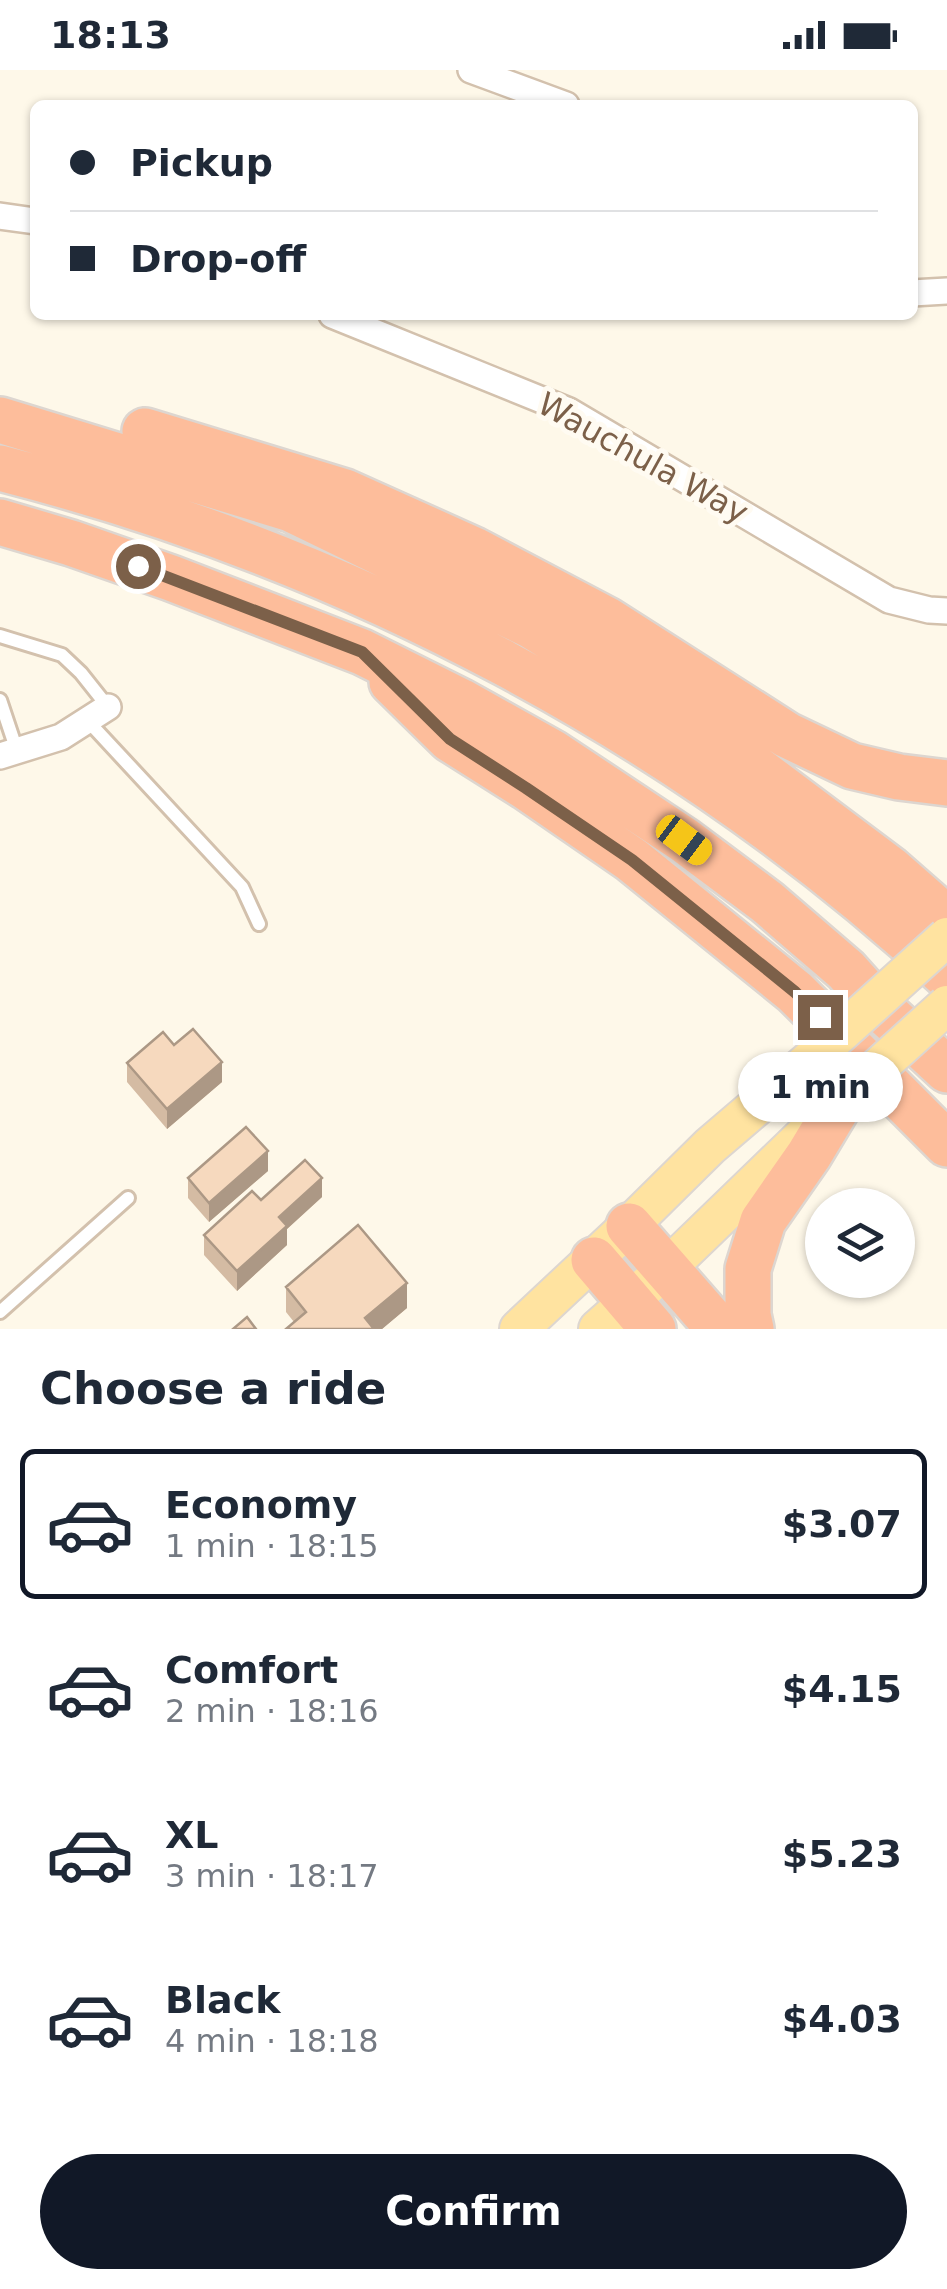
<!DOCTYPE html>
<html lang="en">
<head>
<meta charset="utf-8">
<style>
	body { margin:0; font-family:"DejaVu Sans",sans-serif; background:#f2f2f3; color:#1f2937; height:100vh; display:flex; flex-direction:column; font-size:38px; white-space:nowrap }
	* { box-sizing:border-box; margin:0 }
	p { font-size:32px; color:#747a83 }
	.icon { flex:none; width:55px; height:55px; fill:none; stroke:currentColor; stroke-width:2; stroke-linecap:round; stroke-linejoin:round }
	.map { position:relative; height:1259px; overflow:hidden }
	.side { display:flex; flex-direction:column; background:#fff; flex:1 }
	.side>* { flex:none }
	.guide { position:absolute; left:30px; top:30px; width:888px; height:220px; border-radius:15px; box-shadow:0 2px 8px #0004; display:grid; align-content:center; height:220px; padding:0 40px; background:#fff }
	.buttons { position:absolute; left:805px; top:1118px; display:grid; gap:20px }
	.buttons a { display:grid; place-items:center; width:110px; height:110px; border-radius:50%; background:#fff; box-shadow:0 2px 8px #0004; font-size:50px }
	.end { position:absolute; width:45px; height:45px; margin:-22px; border:12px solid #7c6049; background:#fff; box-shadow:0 0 0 5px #fff }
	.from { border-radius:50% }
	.bubble { position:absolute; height:70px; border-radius:35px; background:#fff; box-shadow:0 2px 8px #0004; font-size:32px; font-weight:600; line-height:70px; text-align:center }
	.car { position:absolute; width:30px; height:60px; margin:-30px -15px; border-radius:12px; box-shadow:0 0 8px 2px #0007; background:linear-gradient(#f5c518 24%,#345 0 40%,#f5c518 0 76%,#345 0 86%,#f5c518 0) }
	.guide b { display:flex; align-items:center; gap:35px; height:95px; font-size:38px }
	.guide b+b { border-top:2px solid #e0e1e3 }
	.guide i { width:25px; height:25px; background:#1f2937 }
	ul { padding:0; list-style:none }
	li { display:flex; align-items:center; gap:30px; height:150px; margin:0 20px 15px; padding:0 20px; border:5px solid transparent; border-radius:15px }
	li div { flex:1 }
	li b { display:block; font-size:38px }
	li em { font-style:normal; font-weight:600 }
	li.on { border-color:#111827 }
	li>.icon { width:90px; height:90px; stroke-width:1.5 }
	h2 { padding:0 40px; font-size:45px; line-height:120px }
	.action { display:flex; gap:20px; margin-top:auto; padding:20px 40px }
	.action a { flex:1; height:115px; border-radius:60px; background:#111827; color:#fff; font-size:40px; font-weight:600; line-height:115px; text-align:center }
	.status { display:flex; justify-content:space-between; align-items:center; height:70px; padding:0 50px; background:#fff; direction:ltr }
	.status svg { height:28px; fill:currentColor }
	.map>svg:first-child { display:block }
</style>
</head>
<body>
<div class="status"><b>18:13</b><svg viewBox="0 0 49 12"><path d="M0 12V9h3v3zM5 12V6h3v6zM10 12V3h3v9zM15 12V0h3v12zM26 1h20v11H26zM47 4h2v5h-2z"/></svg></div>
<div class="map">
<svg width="947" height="1259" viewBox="0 0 947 1259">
	<rect width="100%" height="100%" fill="#fef8e9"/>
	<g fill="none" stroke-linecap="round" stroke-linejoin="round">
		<!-- service casing -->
		<g stroke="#d3c1ad" stroke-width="18">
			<path id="service" d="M0 566 62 585 81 603 108 637
				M0 630 17 681
				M87 650 242 817 259 854
				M0 1242 128 1128"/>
		</g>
		<!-- minor casing -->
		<g stroke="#d3c1ad" stroke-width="30">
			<path id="minor" d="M471 0 566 35
				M0 146 35 151
				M912 223 947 221
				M332 245 569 341 889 530 929 540 947 541
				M0 686 61 667 108 637"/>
		</g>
		<!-- primary casing -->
		<g stroke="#ddd6d0" stroke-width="42">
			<path id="primary" d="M519 1259 629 1156 710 1076 814 987
				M598 1259 667 1198 815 1055"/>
		</g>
		<!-- motorway casing -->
		<g stroke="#ddd6d0" stroke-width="50">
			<path id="motorway" d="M0 350 291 439 532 556 714 667 890 799 947 849
				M145 361 345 422 474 480 607 550 787 665 852 696 899 707 947 713
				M0 398C349 487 682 661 947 906
				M0 452 71 473 171 508 362 582 460 631 553 683 684 770 767 832 846 900 880 938 947 1000
				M392 612 450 669 526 717 632 790 795 922 947 1074
				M629 1156 719 1259
				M594 1190 653 1259
				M751 1259 748 1245V1199L763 1151 809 1085 842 1030"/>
		</g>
		<!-- service -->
		<use href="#service" stroke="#fff" stroke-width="12"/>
		<!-- minor -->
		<use href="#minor" stroke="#fff" stroke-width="25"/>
		<!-- primary -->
		<use href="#primary" stroke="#ffe3a0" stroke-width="38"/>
		<!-- motorway -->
		<use href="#motorway" stroke="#fdbd9b" stroke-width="45"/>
		<!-- primary-bridge casing -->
		<g stroke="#ddd6d0" stroke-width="42" stroke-linecap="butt">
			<path id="primary-bridge" d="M814 987 947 867
				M852 1021 947 935"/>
		</g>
		<!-- primary-bridge -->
		<use href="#primary-bridge" stroke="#ffe3a0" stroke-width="38"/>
	</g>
	<!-- wall -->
	<path fill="#d4bba3" d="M174 975 222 1012 167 1059 127 1012V993Z
		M268 1101 209 1152 188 1128V1108Z
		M322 1127 287 1159V1175L237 1221 204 1185V1165L261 1130Z
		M286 1217 407 1238 382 1259H286L294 1252 286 1242Z"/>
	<!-- shaded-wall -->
	<path fill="#ac9885" d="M222 992V1012L167 1059V1039Z
		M268 1081V1101L209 1152V1133Z
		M322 1108V1127L287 1159V1175L237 1221V1201L279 1147Z
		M407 1213V1238L382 1259H365V1248Z"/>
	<!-- building -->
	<path fill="#f6d9be" stroke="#ac9885" stroke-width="2.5" d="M193 959 222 992 167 1039 127 993 163 962 174 975Z
		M246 1057 268 1081 209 1133 188 1108Z
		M305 1090 322 1108 279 1147 287 1156 237 1201 204 1165 252 1121 261 1130Z
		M358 1155 407 1213 365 1248 374 1259H286L306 1242 286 1217Z
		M247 1247 256 1259H233Z"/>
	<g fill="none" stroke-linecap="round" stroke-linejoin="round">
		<!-- route -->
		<path stroke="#7c6049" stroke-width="12" d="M138 496 362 582 450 669 526 718 632 790 795 922 820 947"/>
	</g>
	<g text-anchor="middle" stroke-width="10" stroke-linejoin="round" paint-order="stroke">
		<!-- street labels -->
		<g font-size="32" fill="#7c6049" stroke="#fffbf2">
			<text transform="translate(643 388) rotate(29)" y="11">Wauchula Way</text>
		</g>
	</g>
</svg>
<div class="buttons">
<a><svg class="icon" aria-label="layers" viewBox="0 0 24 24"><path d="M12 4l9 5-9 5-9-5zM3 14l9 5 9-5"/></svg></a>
</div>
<i class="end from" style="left:138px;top:496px"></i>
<i class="end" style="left:820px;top:947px"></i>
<div class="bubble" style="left:738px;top:982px;width:165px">1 min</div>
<i class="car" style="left:684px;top:770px;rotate:127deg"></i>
<div class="guide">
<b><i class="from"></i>Pickup</b>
<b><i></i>Drop-off</b>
</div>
</div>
<section class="side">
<h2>Choose a ride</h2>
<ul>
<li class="on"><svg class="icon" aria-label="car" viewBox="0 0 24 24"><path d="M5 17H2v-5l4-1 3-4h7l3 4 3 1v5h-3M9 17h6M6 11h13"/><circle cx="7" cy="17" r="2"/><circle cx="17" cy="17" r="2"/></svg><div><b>Economy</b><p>1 min · 18:15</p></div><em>$3.07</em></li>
<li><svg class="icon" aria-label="car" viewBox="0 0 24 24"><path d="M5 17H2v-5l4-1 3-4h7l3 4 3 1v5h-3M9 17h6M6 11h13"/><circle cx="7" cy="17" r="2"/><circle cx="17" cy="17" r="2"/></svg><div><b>Comfort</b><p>2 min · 18:16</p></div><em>$4.15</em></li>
<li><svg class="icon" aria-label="car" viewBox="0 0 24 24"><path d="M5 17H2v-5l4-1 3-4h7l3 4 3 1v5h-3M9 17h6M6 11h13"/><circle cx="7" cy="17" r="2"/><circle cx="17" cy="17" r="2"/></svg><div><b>XL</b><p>3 min · 18:17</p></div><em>$5.23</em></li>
<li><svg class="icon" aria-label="car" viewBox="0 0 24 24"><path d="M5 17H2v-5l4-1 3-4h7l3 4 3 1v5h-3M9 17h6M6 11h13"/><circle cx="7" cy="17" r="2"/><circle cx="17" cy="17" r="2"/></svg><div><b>Black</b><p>4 min · 18:18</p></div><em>$4.03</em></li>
</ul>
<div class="action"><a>Confirm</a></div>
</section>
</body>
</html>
